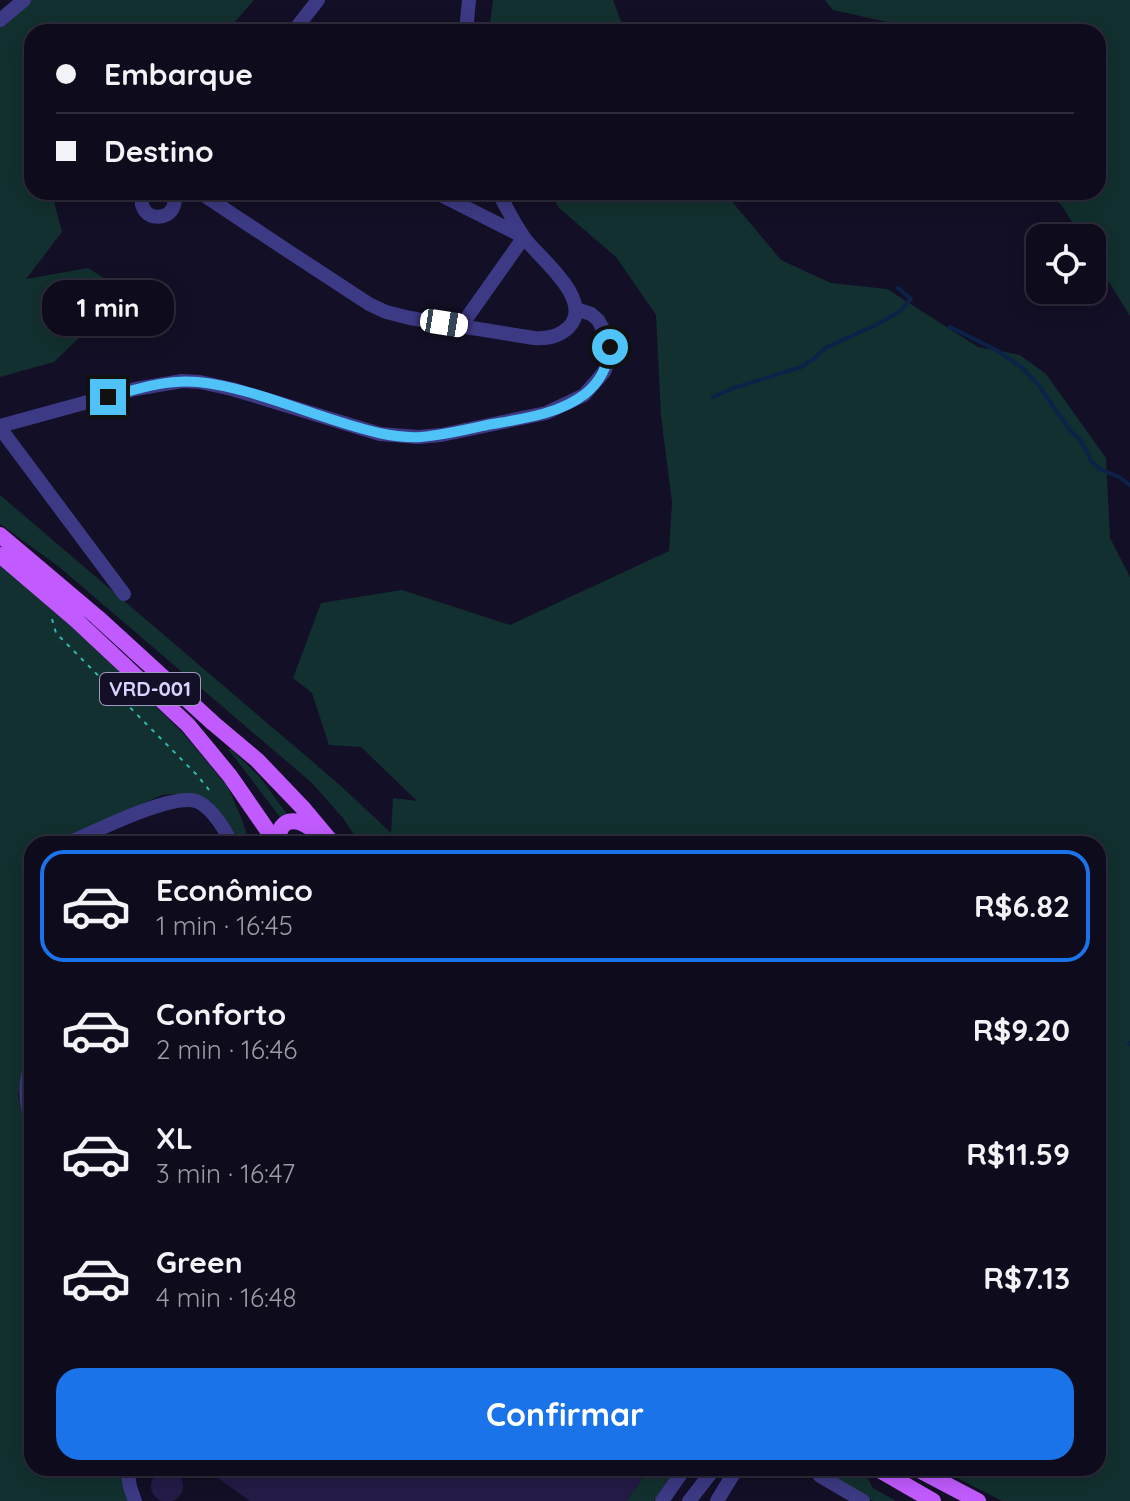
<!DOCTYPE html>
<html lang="pt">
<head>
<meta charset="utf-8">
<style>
	body { margin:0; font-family:Quicksand,sans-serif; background:#1c1929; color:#f1f3f6; height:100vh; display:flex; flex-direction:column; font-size:30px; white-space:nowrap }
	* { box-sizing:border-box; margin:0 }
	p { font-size:26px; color:#9b9ba3 }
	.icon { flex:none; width:44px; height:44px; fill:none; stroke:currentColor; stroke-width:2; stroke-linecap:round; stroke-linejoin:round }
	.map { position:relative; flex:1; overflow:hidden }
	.panel { position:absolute; left:24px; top:836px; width:1082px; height:640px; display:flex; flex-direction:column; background:#0e0b1c; border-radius:24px; box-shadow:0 4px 20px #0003,0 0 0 2px #2e2b3b }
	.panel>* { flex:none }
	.top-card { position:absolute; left:24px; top:24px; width:1082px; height:176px; border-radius:24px; box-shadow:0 4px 20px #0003,0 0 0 2px #2e2b3b; display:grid; align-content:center; height:176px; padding:0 32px; background:#0e0b1c }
	.controls { position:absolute; left:1026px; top:224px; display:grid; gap:16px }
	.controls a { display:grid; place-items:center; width:80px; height:80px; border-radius:16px; background:#0e0b1c; box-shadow:0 4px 20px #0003,0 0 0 2px #2e2b3b; font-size:40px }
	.end { position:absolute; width:36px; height:36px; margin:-18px; border:10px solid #4fc3f7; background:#111; box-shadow:0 0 0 4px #111 }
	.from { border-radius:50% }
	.bubble { position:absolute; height:56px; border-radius:24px; background:#0e0b1c; box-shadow:0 4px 20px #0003,0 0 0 2px #2e2b3b; font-size:26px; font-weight:700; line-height:56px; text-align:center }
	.car { position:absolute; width:24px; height:48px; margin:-24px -12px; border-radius:10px; box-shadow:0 0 6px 2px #0007; background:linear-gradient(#fff 24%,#345 0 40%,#fff 0 76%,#345 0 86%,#fff 0) }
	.top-card b { display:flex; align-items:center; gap:28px; height:76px; font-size:30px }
	.top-card b+b { border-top:2px solid #2e2b3b }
	.top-card i { width:20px; height:20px; background:#f1f3f6 }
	ul { padding:14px 0 0; list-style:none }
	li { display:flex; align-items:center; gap:24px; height:112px; margin:0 16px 12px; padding:0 16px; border:4px solid transparent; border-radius:24px }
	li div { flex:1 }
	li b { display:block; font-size:30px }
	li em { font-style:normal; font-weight:700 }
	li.on { border-color:#1a73e8 }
	li>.icon { width:72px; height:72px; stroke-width:1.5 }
	.action { display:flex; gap:16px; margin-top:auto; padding:16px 32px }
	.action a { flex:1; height:92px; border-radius:24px; background:#1a73e8; color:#fff; font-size:32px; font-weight:700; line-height:92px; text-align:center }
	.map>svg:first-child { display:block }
</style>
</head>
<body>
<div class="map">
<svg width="1130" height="1501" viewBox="0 0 1130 1501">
	<rect width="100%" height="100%" fill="#130f26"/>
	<!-- green -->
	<path fill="#12302f" d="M30 0H254L234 23 229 32H32V192H59L52 194 62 232 26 279 88 268 126 292 54 362 0 377V27Z
		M493 0H613L622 24 631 32H489Z
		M825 0H1130V316L1092 255V238H1082L1062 206 1048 192H1098V32H896L887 22 833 10Z
		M550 192H724L781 260 831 283 887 289 978 347 1020 355 1046 374 1106 458 1110 538 1130 577V1501H1002L938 1468H1098V844H360L343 818 312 783 58 566 0 524V495L341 786 391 833 393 798 417 801 361 747 329 745 312 693 293 678 321 603 402 590 510 625 669 551 672 503 661 416 656 315 616 257 559 208Z
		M0 563 45 599 183 733 228 787 242 820 246 832 245 844H238L232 833 177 794 162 795 51 844H32V1047L26 1055 18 1095 32 1159 29 1177 32 1180V1468H121L128 1501H0Z
		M228 749H231L259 776 287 814 280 817Z
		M650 1468H676L654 1501H626Z
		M818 1468H850L868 1479 873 1488 896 1501H873L824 1475Z"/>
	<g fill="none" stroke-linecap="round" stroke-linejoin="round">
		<!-- stream -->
		<path stroke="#0c2248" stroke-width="4" d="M950 327 998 351 1021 367 1036 382 1070 430 1081 441 1092 462 1100 469 1119 477 1130 485
			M713 397 734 388 801 367 814 359 825 348 876 325 899 312 911 299 898 288
			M1129 1044 1130 1043"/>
	</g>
	<!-- building -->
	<path fill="#241b47" d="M204 1468H650L626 1501H250Z
		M151 1486a16 16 0 1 1 32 0a16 16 0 1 1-32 0Z"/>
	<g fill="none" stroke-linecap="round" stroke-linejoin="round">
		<!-- path -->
		<path stroke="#2fb8b0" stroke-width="2" stroke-dasharray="4 6" stroke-linecap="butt" d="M52 619 56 633 197 775 209 790"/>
		<!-- minor -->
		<path stroke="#3d3a85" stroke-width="14" d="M0 20 24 0
			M293 32 318 0
			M466 32 469 0
			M143 192C133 226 184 224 173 192
			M199 192 291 253 369 304 386 312 410 318 534 338C547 339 559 337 569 327 594 301 542 260 526 240 515 226 507 208 498 192
			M435 192 524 237 461 326
			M0 426 135 389 182 381 200 382 232 389 380 434 418 437 441 435 546 413 584 395 604 372 609 360 610 347 607 336 598 320 591 314 576 309
			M0 428 124 594
			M66 844C93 833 170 793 196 801 212 807 225 830 232 844
			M32 1063C23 1085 26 1103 32 1126
			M127 1468 130 1487 135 1501
			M815 1468 820 1476 863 1501
			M662 1501 685 1468
			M689 1501 715 1468
			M717 1501 737 1468"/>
		<!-- major -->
		<path stroke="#c25bff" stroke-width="16" d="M0 535 97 617 213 723 257 760 302 807 333 844
			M0 555 76 620 188 725 230 776 277 844
			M280 844C277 831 282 818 299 822 306 824 312 829 318 833
			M876 1468 933 1501
			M915 1468 978 1501"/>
	</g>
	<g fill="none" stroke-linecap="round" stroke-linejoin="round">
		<!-- route -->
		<path stroke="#4fc3f7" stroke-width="10" d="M108 397C137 389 167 379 198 382 257 388 320 420 379 433 393 436 407 438 421 437 444 435 465 430 487 425 520 419 558 415 585 394 600 382 608 367 610 347"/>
	</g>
	<g text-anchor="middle" stroke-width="8" stroke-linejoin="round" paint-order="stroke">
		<!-- shield labels -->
		<rect fill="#130f26" stroke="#9e99be" stroke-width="2" x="100" y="673" width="100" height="32" rx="6"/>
		<g font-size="20" font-weight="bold" fill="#d9d4ff">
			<text x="150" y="696">VRD-001</text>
		</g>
	</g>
</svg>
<div class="controls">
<a><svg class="icon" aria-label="locate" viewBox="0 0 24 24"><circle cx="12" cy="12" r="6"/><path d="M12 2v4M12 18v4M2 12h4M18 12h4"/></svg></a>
</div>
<i class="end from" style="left:610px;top:347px"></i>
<i class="end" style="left:108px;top:397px"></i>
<div class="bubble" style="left:42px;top:280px;width:132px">1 min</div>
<i class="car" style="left:444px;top:323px;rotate:99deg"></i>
<div class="top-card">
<b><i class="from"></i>Embarque</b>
<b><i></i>Destino</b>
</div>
<section class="panel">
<ul>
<li class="on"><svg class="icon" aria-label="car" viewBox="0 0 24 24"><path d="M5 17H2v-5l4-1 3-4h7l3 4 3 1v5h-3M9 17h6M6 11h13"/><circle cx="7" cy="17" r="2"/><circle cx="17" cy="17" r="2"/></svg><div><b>Econômico</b><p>1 min · 16:45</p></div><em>R$6.82</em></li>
<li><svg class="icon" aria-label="car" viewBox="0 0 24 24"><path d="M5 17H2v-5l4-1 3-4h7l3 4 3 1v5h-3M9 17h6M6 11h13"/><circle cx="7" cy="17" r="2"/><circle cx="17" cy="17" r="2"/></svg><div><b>Conforto</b><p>2 min · 16:46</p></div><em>R$9.20</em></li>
<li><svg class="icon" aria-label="car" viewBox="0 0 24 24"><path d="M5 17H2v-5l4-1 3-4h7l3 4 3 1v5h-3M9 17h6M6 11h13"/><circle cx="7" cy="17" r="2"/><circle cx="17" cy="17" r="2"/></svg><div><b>XL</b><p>3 min · 16:47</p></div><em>R$11.59</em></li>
<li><svg class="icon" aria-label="car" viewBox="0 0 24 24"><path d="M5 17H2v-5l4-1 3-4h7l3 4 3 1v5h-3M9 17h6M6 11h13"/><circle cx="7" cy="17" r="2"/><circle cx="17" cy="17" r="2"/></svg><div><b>Green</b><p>4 min · 16:48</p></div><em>R$7.13</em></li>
</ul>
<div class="action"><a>Confirmar</a></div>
</section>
</div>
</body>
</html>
